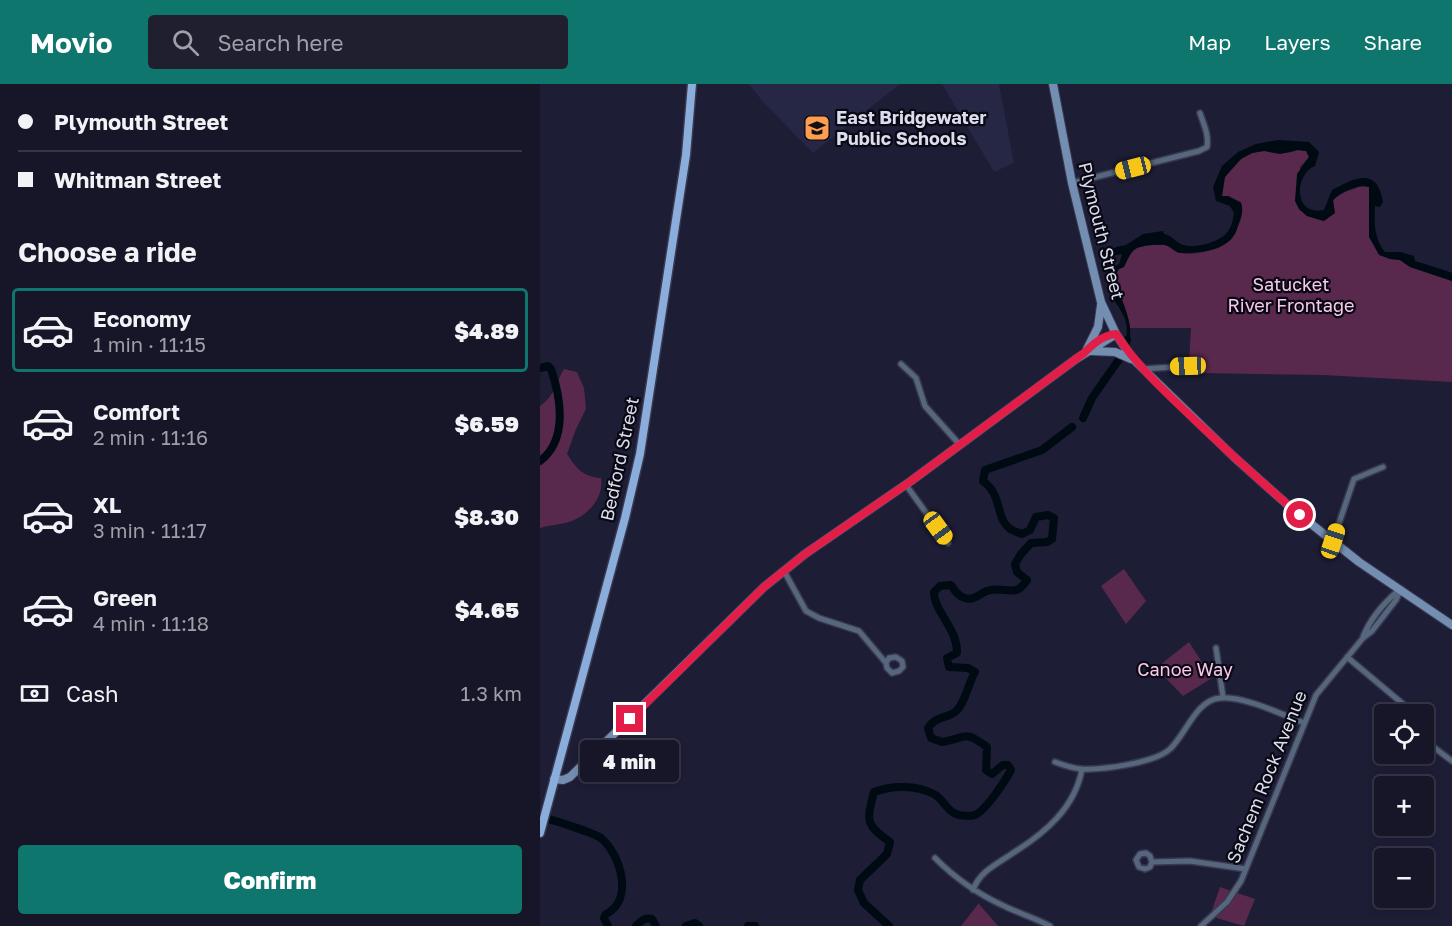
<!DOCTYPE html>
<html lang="en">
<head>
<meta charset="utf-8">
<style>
	body { margin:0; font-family:"Golos Text",sans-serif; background:#1f1f30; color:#f1f3f6; height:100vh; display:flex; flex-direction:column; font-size:22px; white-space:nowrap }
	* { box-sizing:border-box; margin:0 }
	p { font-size:20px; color:#9e9fa8 }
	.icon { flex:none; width:33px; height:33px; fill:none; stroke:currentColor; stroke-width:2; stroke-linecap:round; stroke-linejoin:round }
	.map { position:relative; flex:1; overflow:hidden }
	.side { display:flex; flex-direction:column; background:#161628; width:540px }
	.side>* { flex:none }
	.top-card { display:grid; align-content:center; height:132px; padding:0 18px; background:#161628 }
	.buttons { position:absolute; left:834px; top:620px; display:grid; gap:12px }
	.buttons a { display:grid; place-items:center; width:60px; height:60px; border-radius:6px; background:#161628; box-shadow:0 3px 9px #0003,0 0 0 2px #353545; font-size:30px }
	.end { position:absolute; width:27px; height:27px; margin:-14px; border:8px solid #e11d48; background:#fff; box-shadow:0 0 0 3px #fff }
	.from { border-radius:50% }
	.bubble { position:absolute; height:42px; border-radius:6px; background:#161628; box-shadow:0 3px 9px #0003,0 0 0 2px #353545; font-size:20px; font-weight:800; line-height:42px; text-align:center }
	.car { position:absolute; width:18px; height:36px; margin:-18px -9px; border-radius:8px; box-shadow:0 0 4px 2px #0007; background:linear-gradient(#f5c518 24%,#345 0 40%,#f5c518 0 76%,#345 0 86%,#f5c518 0) }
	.top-card b { display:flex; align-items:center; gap:21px; height:57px; font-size:22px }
	.top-card b+b { border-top:2px solid #353545 }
	.top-card i { width:15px; height:15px; background:#f1f3f6 }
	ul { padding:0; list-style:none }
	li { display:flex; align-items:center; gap:18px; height:84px; margin:0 12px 9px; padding:0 6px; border:3px solid transparent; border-radius:6px }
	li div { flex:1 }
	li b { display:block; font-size:22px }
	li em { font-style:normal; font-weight:800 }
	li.active { border-color:#0f766e }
	li>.icon { width:54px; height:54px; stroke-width:1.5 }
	h2 { padding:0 18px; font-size:27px; line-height:72px }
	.pay { display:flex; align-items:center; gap:15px; height:66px; padding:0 18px; font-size:22px }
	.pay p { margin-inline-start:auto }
	.primary-button { display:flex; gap:12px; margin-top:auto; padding:12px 18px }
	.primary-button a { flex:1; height:69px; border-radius:6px; background:#0f766e; color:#fff; font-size:24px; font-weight:800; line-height:69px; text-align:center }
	header { display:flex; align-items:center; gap:36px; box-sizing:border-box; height:84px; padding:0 30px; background:#0f766e; color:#fff }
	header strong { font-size:28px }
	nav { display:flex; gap:33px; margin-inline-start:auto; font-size:21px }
	.search { width:420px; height:54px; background:#1f1f30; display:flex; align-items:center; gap:15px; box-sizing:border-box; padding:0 21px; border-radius:6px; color:#9e9fa8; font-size:22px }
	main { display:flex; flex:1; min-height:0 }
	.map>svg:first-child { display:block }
</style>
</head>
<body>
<header>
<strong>Movio</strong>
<div class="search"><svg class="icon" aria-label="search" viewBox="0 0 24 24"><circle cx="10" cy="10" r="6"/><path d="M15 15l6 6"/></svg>Search here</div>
<nav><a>Map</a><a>Layers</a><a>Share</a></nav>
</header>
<main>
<section class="side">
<div class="top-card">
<b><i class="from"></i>Plymouth Street</b>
<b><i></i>Whitman Street</b>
</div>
<h2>Choose a ride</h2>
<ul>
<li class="active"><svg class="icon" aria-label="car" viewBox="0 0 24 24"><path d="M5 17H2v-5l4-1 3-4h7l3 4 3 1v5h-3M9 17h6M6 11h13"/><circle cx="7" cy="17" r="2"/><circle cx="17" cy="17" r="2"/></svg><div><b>Economy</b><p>1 min · 11:15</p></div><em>$4.89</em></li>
<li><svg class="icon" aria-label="car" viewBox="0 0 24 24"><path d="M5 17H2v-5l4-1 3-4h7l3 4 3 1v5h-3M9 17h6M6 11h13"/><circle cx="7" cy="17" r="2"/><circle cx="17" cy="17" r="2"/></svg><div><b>Comfort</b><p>2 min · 11:16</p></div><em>$6.59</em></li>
<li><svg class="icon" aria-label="car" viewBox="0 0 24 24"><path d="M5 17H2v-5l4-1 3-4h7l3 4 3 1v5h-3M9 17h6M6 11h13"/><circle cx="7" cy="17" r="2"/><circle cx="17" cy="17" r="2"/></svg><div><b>XL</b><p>3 min · 11:17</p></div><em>$8.30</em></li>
<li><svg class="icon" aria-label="car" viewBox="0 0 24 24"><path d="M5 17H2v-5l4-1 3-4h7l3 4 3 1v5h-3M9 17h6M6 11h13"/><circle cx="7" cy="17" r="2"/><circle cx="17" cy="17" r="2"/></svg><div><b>Green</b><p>4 min · 11:18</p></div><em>$4.65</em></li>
</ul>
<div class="pay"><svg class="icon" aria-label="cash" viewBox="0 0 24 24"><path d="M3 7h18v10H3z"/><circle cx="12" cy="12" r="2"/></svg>Cash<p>1.3 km</p></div>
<div class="primary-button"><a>Confirm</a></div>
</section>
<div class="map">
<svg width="912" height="842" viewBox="0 0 912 842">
	<rect width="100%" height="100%" fill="#1d1d36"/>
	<!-- built -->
	<path fill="#262645" d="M209 0H360L273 69 223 18Z
		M402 0H459L474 79 454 88Z"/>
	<!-- green -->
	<path fill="#59294d" d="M758 66 766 67 769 73 760 83 759 125 767 132 784 137C793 116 792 112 814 105 820 102 823 101 829 103V153L850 175 860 176 870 183 912 197V298L783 291 661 289V283L649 279 651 244H590C588 226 578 210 575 191L579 185 584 183C588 176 590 168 597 164 604 161 617 160 625 161 629 162 633 166 637 168 654 174 691 164 697 145 701 135 704 129 701 118L688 112H682C683 106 683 98 685 93 692 79 709 67 725 67 737 68 746 71 758 66Z
		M24 285 37 288 44 304 46 325 36 345 27 370C36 384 43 393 61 394 64 415 47 432 29 438 19 441 9 441 0 444V322C14 313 16 298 24 285Z
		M584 485 606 517 586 540 561 502Z
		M649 558 672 594 643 612 616 584Z
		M680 803 715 815 704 842 670 832Z
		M439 819V820L458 842H421Z"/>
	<!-- water -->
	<path fill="#000a13" d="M738 56 769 58 779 68 775 82C755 89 752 133 784 126L792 106C816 93 837 83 843 118L840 123 835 122C834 138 834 155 845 168H860L874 172 875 177 907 187 912 189V197L870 183 860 176 850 175 839 171 829 153V103C818 100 801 108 793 116L795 129 784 137 767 132 759 125 755 117 757 90 769 73 766 67 758 66 740 70 724 67 712 69 701 75 685 93 682 112H688L701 119C704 129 700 135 697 145 690 167 661 169 641 169 635 169 631 162 625 161 617 160 604 161 597 164 590 168 587 176 584 183L579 185 575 191C578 215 595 235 589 259L586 254C591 230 574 224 570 204 569 197 572 191 573 184L579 180 582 170 570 172 568 169 576 163 586 161 603 150 623 147 624 150C631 151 634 156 639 159 651 167 682 158 688 147 692 142 693 135 694 129L690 122 676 117 673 103 682 82 698 68 716 60Z"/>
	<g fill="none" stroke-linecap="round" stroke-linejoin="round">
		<!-- river -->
		<path stroke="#000a13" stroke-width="8" d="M0 284 8 282 11 285C21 314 28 356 0 377
			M543 334 552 314 580 274 587 256
			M0 733C11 735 54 749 61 754 81 771 94 816 66 830L64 834 68 842
			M96 842C102 837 104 833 112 835L116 842
			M146 842 155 839 159 842
			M208 842H215
			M349 842 324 819 318 806 320 796 347 770 350 758C324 740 327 736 334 708 352 701 376 701 394 710 402 714 406 725 414 729 419 732 432 733 437 730 448 723 465 697 471 686L468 681H463L452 690 446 686 447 663C423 645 427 654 402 658L391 654 388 644C395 632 407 635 416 627 424 621 429 598 435 588L428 584 409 583 407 574 417 569C418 545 394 528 394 508L400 502 411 501C415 507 418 512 425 514 434 517 439 510 447 507 457 503 467 508 476 506 481 505 484 500 487 496L477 488 475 480 481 470 491 459 507 458 512 455 514 434 508 431 496 433 490 446 482 450C478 448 472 447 469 444 455 432 463 412 443 397L445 386 502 366 532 343"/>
		<!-- street casing -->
		<g stroke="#383850" stroke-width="8">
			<path id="street" d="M532 99 659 67 667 63C669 51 664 41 660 29
				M361 280 376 294 385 322 420 361
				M602 285 648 282
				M366 401 408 459
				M793 457 814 395 843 383
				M244 487 266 527 279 534 319 547 346 579 349 574 356 573 362 577 363 583 359 587 352 589 347 584 346 579
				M823 553C830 535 845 518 859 506
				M676 564 683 613
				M807 573 863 620 870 630
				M884 656 912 677
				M515 678C523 681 532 684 541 685 562 686 615 679 630 665 646 650 656 616 680 614 701 611 744 631 764 639
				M395 774C415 794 436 809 462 821 478 829 495 834 510 842
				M612 778 610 783 605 785 599 783 596 776 600 770 606 769 610 772 612 778 650 777 706 785
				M433 806C440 787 457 780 473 769 505 749 535 724 542 685
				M661 842 687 818 701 797 776 611 823 554 832 547 856 516 861 505"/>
		</g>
		<!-- secondary casing -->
		<g stroke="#383850" stroke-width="10">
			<path id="secondary" d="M513 0 532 99 561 218 576 250 592 274 694 373 750 423 819 478 912 541
				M547 265 558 243 561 221
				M551 267 575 268 591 275
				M14 695 23 696 30 693 224 503 265 470 371 397 536 275 576 250"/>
		</g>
		<!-- primary casing -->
		<g stroke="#383850" stroke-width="11">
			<path id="primary" d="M0 749 85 434 100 370 146 71 152 0"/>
		</g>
		<!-- street -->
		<use href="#street" stroke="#56667c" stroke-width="5"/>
		<!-- secondary -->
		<use href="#secondary" stroke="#738eb1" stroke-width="8"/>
		<!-- primary -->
		<use href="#primary" stroke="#8aaddb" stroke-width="8"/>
	</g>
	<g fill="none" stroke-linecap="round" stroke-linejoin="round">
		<!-- route -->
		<path stroke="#e11d48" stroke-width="8" d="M90 635 224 503 265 470 371 397 544 269C553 260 563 251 576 250 599 285 630 312 660 341 693 372 725 402 760 431"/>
	</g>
	<!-- icons -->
	<defs>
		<g id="school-square" transform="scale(1.35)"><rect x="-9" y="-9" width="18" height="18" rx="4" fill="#fb9e50" stroke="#090914"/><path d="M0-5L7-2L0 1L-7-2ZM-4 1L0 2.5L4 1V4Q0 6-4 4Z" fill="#111"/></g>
	</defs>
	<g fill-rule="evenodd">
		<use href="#school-square" x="277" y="44"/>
	</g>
	<g text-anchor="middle" stroke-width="4.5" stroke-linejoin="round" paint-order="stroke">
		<!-- poi labels -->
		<g font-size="18" font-weight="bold" fill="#dbdced" stroke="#090914" text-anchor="start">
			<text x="296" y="40">East Bridgewater<tspan x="296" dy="21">Public Schools</tspan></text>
		</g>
		<!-- street labels -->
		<g font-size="18" fill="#dbdced" stroke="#090914">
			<text transform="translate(561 147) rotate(76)" y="6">Plymouth Street</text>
			<text transform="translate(80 375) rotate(-78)" y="6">Bedford Street</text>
			<text transform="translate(727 693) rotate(-68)" y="6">Sachem Rock Avenue</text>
		</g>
		<!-- park labels -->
		<g font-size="18" fill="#fac8eb" stroke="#090914">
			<text x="751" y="207">Satucket<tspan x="751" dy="21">River Frontage</tspan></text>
			<text x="645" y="592">Canoe Way</text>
		</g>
	</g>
</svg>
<div class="buttons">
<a><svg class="icon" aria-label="locate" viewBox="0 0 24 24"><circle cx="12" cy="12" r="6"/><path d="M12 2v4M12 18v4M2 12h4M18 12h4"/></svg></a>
<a>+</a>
<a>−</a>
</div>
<i class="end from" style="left:760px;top:431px"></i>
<i class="end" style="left:90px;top:635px"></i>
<div class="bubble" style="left:40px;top:656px;width:99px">4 min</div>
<i class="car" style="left:593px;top:84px;rotate:256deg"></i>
<i class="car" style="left:648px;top:282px;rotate:268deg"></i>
<i class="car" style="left:398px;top:444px;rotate:144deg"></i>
<i class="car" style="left:793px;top:457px;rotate:19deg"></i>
</div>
</main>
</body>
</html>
